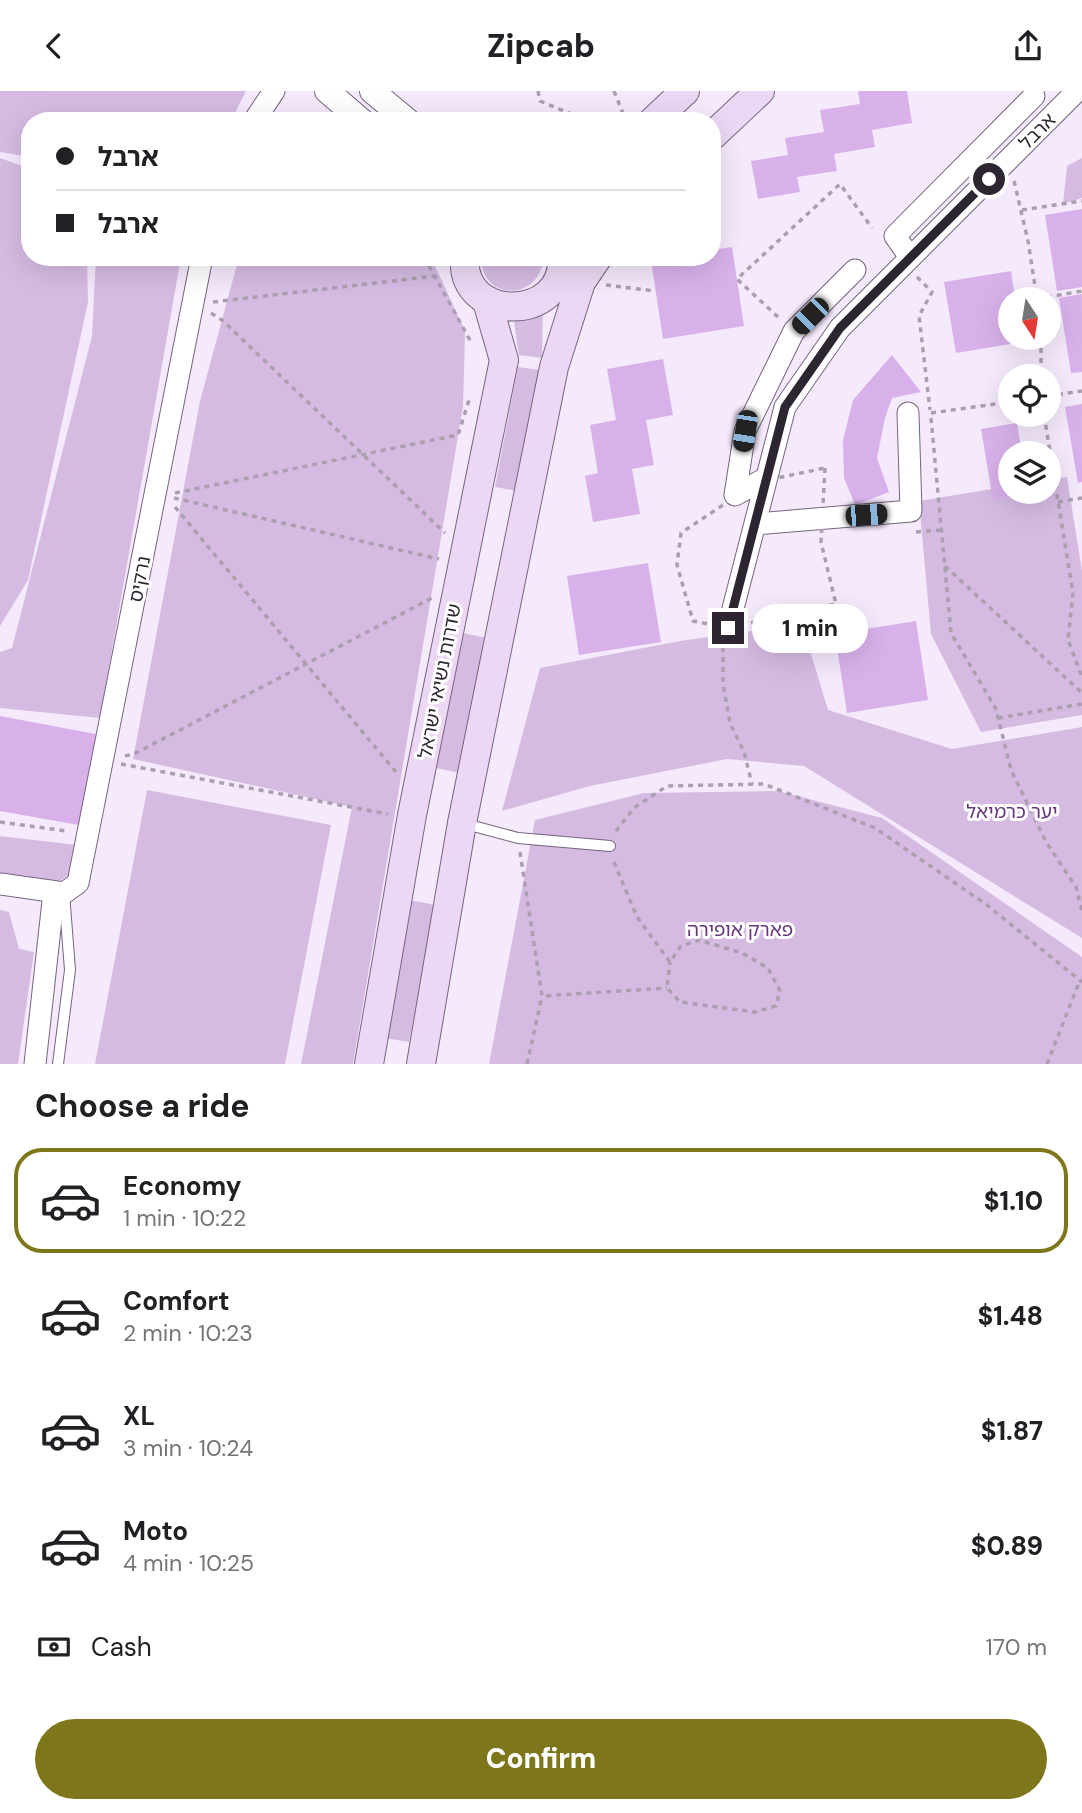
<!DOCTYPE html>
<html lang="en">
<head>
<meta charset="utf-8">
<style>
	body { margin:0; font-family:"DM Sans","Noto Sans Hebrew",sans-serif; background:#f6f6f6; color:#202124; height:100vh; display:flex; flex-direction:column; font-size:26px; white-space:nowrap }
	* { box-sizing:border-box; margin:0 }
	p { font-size:23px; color:#757577 }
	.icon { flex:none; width:38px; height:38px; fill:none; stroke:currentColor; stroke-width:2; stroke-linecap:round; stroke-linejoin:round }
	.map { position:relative; height:973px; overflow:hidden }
	.details { display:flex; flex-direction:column; background:#fff; flex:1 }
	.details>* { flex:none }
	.top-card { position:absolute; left:21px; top:21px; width:700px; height:154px; border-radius:28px; box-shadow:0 7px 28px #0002; display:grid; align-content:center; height:154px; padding:0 35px; background:#fff }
	.needle { width:46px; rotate:168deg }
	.controls { position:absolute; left:998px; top:196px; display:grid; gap:14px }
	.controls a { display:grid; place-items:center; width:63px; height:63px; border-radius:50%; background:#fff; box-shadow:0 7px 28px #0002; font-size:35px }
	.end { position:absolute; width:32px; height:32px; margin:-16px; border:9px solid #2d2530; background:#fff; box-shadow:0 0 0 4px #fff }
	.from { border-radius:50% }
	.bubble { position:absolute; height:49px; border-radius:24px; background:#fff; box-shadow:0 7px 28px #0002; font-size:23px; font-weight:800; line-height:49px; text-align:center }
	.car { position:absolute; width:21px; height:42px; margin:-21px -10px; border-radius:9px; box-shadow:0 0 5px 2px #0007; background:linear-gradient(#222 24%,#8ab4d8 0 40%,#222 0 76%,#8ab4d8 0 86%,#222 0) }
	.top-card b { display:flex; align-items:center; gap:24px; height:66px; font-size:26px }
	.top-card b+b { border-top:2px solid #e0e0e0 }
	.top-card i { width:18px; height:18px; background:#202124 }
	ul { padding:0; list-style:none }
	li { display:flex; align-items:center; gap:21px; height:105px; margin:0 14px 10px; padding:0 21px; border:4px solid transparent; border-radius:28px }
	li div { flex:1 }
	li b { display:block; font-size:26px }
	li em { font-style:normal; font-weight:800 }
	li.current { border-color:#7d761a }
	li>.icon { width:63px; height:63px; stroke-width:1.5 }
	h2 { padding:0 35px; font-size:32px; line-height:84px }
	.pay { display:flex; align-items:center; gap:18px; height:77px; padding:0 35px; font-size:26px }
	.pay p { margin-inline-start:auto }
	.cta { display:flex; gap:14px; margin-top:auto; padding:14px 35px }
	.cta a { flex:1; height:80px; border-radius:42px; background:#7d761a; color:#fff; font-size:28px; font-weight:800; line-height:80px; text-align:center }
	header { display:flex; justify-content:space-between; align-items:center; height:91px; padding:0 35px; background:#fff; font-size:32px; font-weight:800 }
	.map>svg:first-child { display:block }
</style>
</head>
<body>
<header><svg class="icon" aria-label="back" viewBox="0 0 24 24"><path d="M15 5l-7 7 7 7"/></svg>Zipcab<svg class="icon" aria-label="share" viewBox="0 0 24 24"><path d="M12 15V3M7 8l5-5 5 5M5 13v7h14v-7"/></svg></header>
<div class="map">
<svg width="1082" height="973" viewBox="0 0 1082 973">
	<rect width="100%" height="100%" fill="#f5e9fc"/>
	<!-- green -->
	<path fill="#d5bbe2" d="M0 0H246L231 30H30V66L0 61Z
		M0 67 30 78V166H87L88 211 28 489 0 535Z
		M1082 67V107L1063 113 1067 75Z
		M96 166H181L100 627 0 617V561L12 557 92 245Z
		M239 166H431L465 240 463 315 353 973H301L352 716 133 668 200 310Z
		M481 166H544V168C537 212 481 209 481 166Z
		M543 217 542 267 519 264 513 224Z
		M518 276 540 279 517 400 495 396Z
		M1067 386 1082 480V624L981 641 931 543 919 410 1010 395V401H1048V389Z
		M802 533 828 619 952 658 1082 636V847L804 675 727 668 590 695 502 720 540 577 680 550Z
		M463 542 487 547 460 682 436 677Z
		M147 699 331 734 285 973H95Z
		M778 700 882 727 1082 866V973H489L535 729 644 702Z
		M0 745 85 755 77 779 54 793 0 785Z
		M409 809 436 814 409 951 385 947Z
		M0 819 9 821 19 858 34 861 18 973H0Z"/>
	<!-- building -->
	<path fill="#d8b1eb" d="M858 0H907L912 32 872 39 875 56 834 63 837 80 797 86 800 101 758 108 751 70 788 64 785 47 824 41 820 19 860 13Z
		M1082 118V196L1057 200 1045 124Z
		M732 156 744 235 663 248 651 169 712 166V159Z
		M1011 180 1015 208H1010V247H1022L1023 251 956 262 944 191Z
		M1082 203V281L1071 282 1059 207Z
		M892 264 921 301 892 307 885 327 877 367 889 401 855 414 844 387 843 349 853 309Z
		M663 268 673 324 646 329 654 374 632 378 640 423 593 431 585 385 598 382 590 334 616 329 607 278Z
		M1082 313V391L1078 392 1065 316Z
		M1017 332 1022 362H1010V401L1029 403 993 409 981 338Z
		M648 472 661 551 579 564 567 485Z
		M916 530 928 609 847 622 835 543Z
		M0 625 101 644 84 735 0 720Z"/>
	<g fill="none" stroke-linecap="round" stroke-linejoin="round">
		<!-- service casing -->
		<g stroke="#76647f" stroke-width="12">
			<path id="service" d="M462 732 518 747 610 755
				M58 973 70 879 64 802"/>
		</g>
		<!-- minor casing -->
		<g stroke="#76647f" stroke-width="23">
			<path id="minor" d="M254 30 274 0
				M910 166 895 145 1034 5
				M766 387 735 404 745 340 794 240 855 179
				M755 433 911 420 908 322
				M728 537 785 316 840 237 1077 0
				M0 793 64 802 78 792 202 166
				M35 973 54 801"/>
		</g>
		<!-- tertiary casing -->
		<g stroke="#76647f" stroke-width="26">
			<path id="tertiary" d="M327 0 362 30
				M372 0 408 30"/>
		</g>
		<!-- secondary casing -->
		<g stroke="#76647f" stroke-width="30">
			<path id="secondary" d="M653 30 685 0
				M712 45 760 0
				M465 166C459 232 566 232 562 166
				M369 973 412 724 504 269 487 210
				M421 973 462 732 554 276 581 191 598 166"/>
		</g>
		<!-- path -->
		<path stroke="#a99faf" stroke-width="3.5" stroke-dasharray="5 5" stroke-linecap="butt" d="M538 0 540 10 588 30
			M614 0 626 30
			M1014 90 1028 150 1037 208
			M1022 119 1082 110
			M424 166 471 251
			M917 186 932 201 919 225 930 319
			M606 194 655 200
			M1037 208 1082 200
			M213 211 435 185
			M211 222 222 229 445 442
			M778 226 737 188 840 93 872 137
			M1041 247V285
			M1048 305 1082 300
			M931 322 1010 311
			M1044 324 1073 502 1068 549 1082 586
			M931 327 951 542 996 618 1011 679 1046 751 1076 796 1082 820
			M825 377 821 451 836 513 728 537 693 530 677 474 681 442 726 412 748 393Z
			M175 402 458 344 470 306
			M174 407 439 468
			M1058 411 1082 407
			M175 416 396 681
			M916 441 942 439
			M945 475 1082 602
			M723 556V593L730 632 744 661 752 693
			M998 627 1082 613
			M125 665 134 663 432 507
			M121 673 388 723
			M0 731 67 740
			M616 740 634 717 667 695 764 693 875 737 987 814 1082 891
			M520 761 542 905 667 897
			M614 771 637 826 670 871 681 855 699 849 742 862 768 877 780 900 776 915 755 921 680 911 667 897 670 871
			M527 973 542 905
			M1047 973 1080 889"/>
		<!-- service -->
		<use href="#service" stroke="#fff" stroke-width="10"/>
		<!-- minor -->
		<use href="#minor" stroke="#fff" stroke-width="21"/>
		<!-- tertiary -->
		<use href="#tertiary" stroke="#fff" stroke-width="24"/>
		<!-- secondary -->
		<use href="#secondary" stroke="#ecd8f5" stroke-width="28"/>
	</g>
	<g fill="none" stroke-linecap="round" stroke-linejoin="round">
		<!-- route -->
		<path stroke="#2d2530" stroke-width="9" d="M728 537 785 316 840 237 989 88"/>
	</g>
	<g text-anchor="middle" stroke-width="6" stroke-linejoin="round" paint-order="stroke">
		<!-- street labels -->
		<g font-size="19" fill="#2d2530" stroke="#fff">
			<text transform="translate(1037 40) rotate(-45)" y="7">ארבל</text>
			<text transform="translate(139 488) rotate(-79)" y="7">נרקיס</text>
			<text transform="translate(439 590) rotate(-79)" y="7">שדרות נשיאי ישראל</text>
		</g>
		<!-- park labels -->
		<g font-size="19" fill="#66357b" stroke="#fff">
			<text x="1012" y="727">יער כרמיאל</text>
			<text x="740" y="845">פארק אופירה</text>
		</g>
	</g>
</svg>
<div class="controls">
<a><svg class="needle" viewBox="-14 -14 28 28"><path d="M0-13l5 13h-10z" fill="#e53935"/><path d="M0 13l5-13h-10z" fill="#757577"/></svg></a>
<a><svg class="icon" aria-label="locate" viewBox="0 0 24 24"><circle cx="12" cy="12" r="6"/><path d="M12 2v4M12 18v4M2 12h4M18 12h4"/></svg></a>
<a><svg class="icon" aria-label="layers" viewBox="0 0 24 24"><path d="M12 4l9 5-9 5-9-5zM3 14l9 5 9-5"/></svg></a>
</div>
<i class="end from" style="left:989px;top:88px"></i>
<i class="end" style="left:728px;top:537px"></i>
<div class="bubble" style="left:752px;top:513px;width:116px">1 min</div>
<i class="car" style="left:810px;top:225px;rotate:225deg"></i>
<i class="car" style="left:745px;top:340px;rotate:189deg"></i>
<i class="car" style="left:866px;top:424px;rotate:86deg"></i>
<div class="top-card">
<b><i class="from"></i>ארבל</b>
<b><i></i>ארבל</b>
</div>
</div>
<section class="details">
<h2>Choose a ride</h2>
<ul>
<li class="current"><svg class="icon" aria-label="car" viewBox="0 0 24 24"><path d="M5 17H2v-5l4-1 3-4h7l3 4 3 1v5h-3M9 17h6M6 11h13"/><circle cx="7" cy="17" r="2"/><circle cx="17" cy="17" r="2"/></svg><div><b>Economy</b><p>1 min · 10:22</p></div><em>$1.10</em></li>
<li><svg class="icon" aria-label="car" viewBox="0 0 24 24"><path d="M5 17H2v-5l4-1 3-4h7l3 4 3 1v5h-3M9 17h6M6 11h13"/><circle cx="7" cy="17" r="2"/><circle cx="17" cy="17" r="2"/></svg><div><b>Comfort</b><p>2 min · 10:23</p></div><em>$1.48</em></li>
<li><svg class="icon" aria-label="car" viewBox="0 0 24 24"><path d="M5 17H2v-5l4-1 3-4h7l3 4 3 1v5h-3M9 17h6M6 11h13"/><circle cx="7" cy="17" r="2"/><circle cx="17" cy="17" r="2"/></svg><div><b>XL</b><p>3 min · 10:24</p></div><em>$1.87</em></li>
<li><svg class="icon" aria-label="car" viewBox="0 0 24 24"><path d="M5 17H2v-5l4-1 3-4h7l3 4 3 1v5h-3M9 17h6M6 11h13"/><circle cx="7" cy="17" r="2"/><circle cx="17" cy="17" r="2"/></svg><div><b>Moto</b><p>4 min · 10:25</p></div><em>$0.89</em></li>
</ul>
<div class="pay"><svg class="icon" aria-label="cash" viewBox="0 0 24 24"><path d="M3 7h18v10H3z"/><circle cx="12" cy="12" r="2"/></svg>Cash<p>170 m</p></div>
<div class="cta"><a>Confirm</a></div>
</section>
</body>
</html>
